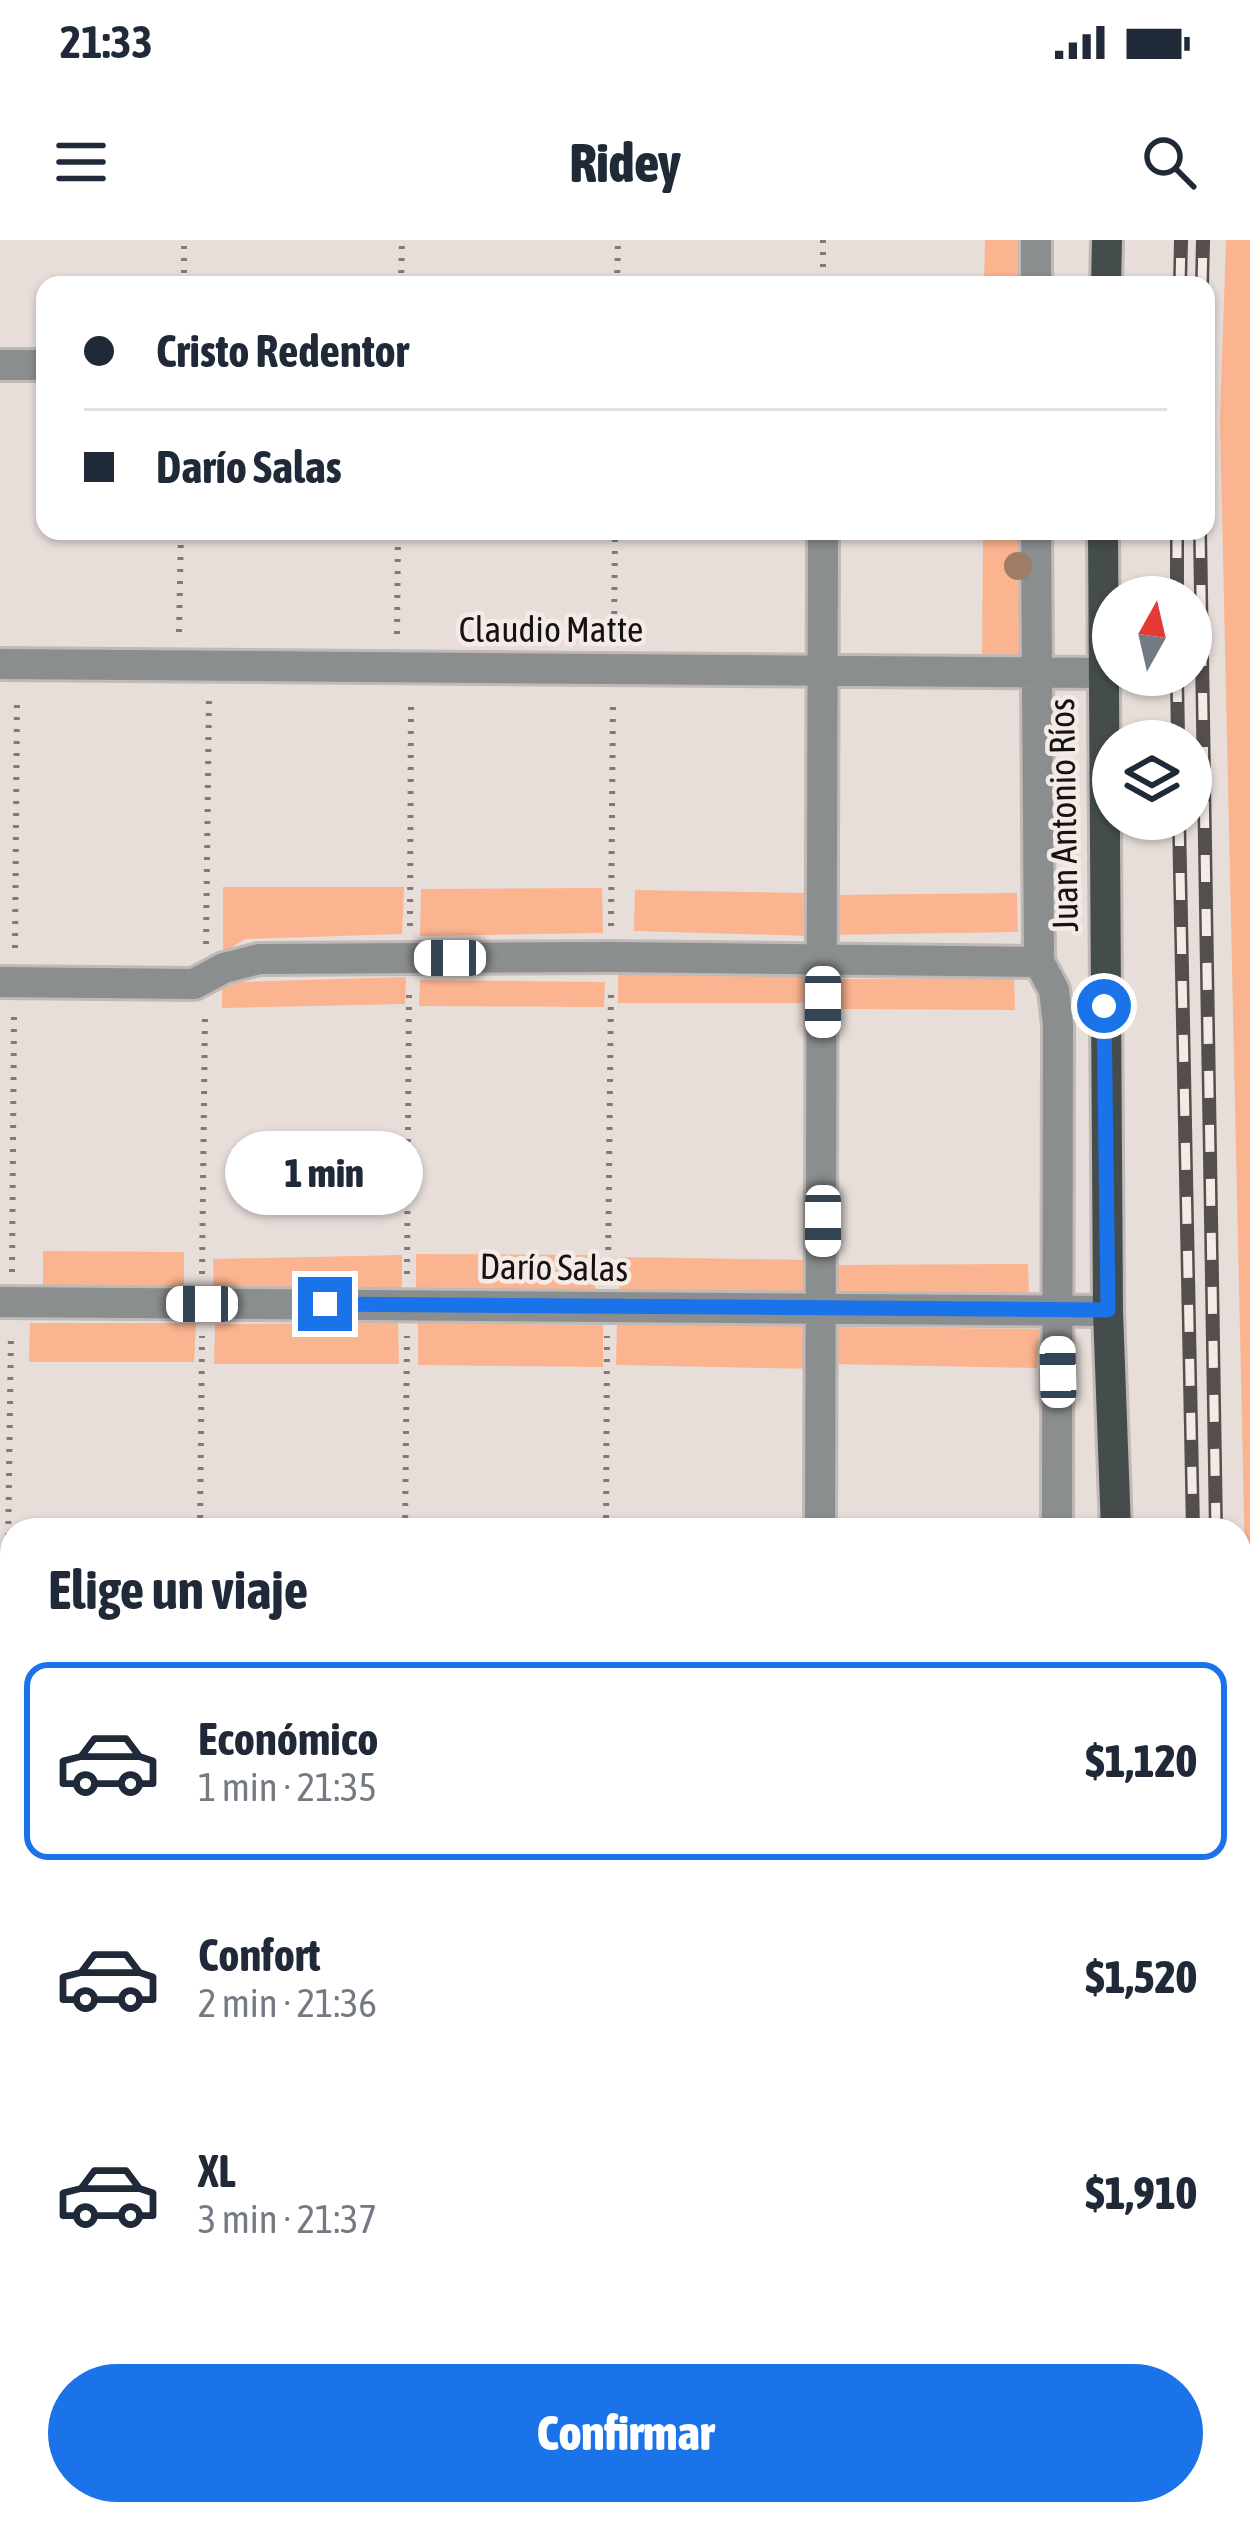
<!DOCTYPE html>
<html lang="es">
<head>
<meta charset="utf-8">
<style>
	body { margin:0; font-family:"Asap Condensed",sans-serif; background:#f6f6f7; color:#1f2937; height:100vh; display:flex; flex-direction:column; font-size:45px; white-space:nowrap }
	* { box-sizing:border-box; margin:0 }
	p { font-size:39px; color:#747a83 }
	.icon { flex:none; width:66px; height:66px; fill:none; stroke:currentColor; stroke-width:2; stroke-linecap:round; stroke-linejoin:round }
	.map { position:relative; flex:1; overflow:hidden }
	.sheet { position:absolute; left:0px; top:1278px; width:1251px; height:1008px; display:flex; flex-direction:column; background:#fff; border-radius:36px 36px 0 0; box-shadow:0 3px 9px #0004 }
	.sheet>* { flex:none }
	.hud { position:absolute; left:36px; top:36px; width:1179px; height:264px; border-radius:24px; box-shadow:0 3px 9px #0004; display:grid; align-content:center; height:264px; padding:0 48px; background:#fff }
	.needle { width:78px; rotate:8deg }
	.buttons { position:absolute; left:1092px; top:336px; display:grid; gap:24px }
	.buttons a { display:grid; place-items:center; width:120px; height:120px; border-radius:50%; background:#fff; box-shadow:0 3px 9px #0004; font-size:60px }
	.end { position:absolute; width:54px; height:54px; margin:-27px; border:15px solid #1a73e8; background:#fff; box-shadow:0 0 0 6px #fff }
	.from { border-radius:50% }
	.bubble { position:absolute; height:84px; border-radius:42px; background:#fff; box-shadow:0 3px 9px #0004; font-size:39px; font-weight:800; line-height:84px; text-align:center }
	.car { position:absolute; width:36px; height:72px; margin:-36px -18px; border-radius:15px; box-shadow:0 0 9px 3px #0007; background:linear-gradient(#fff 24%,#345 0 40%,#fff 0 76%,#345 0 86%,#fff 0) }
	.hud b { display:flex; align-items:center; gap:42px; height:114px; font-size:45px }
	.hud b+b { border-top:3px solid #e0e1e3 }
	.hud i { width:30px; height:30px; background:#1f2937 }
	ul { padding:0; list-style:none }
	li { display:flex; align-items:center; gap:36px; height:198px; margin:0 24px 18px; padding:0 24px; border:6px solid transparent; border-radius:24px }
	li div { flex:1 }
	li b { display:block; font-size:45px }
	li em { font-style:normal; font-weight:800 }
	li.current { border-color:#1a73e8 }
	li>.icon { width:108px; height:108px; stroke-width:1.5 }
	h2 { padding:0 48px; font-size:54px; line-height:144px }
	.cta { display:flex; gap:24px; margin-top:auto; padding:24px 48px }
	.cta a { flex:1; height:138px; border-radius:72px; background:#1a73e8; color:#fff; font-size:48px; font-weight:800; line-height:138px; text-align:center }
	.status { display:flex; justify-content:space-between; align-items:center; height:84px; padding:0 60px; background:#fff; direction:ltr }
	.status svg { height:33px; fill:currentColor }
	header { display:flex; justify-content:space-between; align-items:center; height:156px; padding:0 48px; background:#fff; font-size:54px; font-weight:800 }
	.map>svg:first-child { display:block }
</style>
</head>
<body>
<div class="status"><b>21:33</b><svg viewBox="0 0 49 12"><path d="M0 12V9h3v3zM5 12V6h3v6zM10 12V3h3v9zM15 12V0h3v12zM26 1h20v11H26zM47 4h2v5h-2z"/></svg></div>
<header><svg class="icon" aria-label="menu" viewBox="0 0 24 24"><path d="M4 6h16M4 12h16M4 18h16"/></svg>Ridey<svg class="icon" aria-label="search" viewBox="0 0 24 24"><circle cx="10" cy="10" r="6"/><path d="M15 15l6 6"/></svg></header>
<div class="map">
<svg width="1250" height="2286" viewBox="0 0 1250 2286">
	<rect width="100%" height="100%" fill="#e7deda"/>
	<!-- green -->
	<path fill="#fbb490" d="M985 0H1050V45H984Z
		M1226 0H1250V1549L1220 178Z
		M983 291H1048L1041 424 982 420Z
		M223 647H404L402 694 245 699 223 713Z
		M602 648 603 693 420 696 421 649Z
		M635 650 812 653 811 696 634 691Z
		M1017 653 1018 692 828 695 829 655Z
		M814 734 813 763H618V735Z
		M406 737 405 764 222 768V748L240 742Z
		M1014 738 1015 770 837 769 838 739Z
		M420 740 605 742 604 767 419 766Z
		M43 1011 184 1012V1048L43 1047Z
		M416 1014 595 1015V1051L416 1050Z
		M402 1015V1051L214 1054 213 1019Z
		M620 1017 816 1020V1059L619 1056Z
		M1028 1024 1029 1055H829V1025Z
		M617 1082 819 1086 818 1129 616 1125Z
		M30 1083H196L194 1122H29Z
		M398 1083 399 1124H214L215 1084Z
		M418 1083 603 1085V1127L418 1125Z
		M833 1087 1039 1089 1037 1128 833 1124Z"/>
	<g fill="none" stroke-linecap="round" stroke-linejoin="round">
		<!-- minor casing -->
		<g stroke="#c1b9b6" stroke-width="36">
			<path id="minor" d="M1036 45V0
				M0 125H45
				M1036 291 1039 722 1054 750 1058 785 1057 1290
				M0 424 1101 433
				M0 742 194 744 224 728 259 719 611 717 1039 722
				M0 1062 1108 1071
				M820 1290 823 291
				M0 1414H12
				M0 1707H12
				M0 2042H12
				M1078 2274 1079 2286
				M839 2286V2274"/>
		</g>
		<!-- primary casing -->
		<g stroke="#c1b9b6" stroke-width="36">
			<path id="primary" d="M1106 45 1107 0
				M1103 291 1108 1071 1116 1290
				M1173 2274 1174 2286"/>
		</g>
		<!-- path -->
		<path stroke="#807a78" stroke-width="6" stroke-dasharray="3 9" stroke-linecap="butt" d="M823 0V45
			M184 45V0
			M401 45 402 0
			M617 45 618 0
			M179 392 181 291
			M397 394 398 291
			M614 398 615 291
			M410 686 411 460
			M611 686 613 460
			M206 704 209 454
			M15 708 17 458
			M12 1032 14 776
			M202 1034 205 772
			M407 1034 409 748
			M608 1034 611 748
			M200 1290 202 1096
			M405 1290 407 1096
			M606 1290 607 1096
			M7 1380 11 1094
			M1134 2274 1135 2286
			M204 2286V2274
			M419 2286V2274
			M624 2286V2274"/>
		<!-- minor -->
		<use href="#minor" stroke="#8a8e8e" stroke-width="30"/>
		<!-- primary -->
		<use href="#primary" stroke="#454c4c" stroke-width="30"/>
		<!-- rail casing -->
		<g stroke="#544f4d" stroke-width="14">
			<path id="rail" d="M1180 45 1181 0
				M1202 45 1203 0
				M1177 291V357
				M1200 291 1216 1290
				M1177 435 1178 501
				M1179 579 1193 1290
				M1239 1751 1250 1910
				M1239 2076 1250 2239"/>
		</g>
		<!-- rail -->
		<use href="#rail" stroke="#f4ebe7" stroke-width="9" stroke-dasharray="27" stroke-linecap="butt"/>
	</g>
	<!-- trees -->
	<circle fill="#9f7c65" cx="1018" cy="326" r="14"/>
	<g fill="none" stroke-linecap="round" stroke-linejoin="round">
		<!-- route -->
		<path stroke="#1a73e8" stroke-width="15" d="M325 1064 1108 1070 1104 766"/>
	</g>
	<g text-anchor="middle" stroke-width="9" stroke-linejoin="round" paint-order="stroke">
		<!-- street labels -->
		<g font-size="36" fill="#151211" stroke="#f4ebe7">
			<text x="551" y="402">Claudio Matte</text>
			<text transform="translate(1063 575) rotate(-91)" y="13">Juan Antonio Ríos</text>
			<text transform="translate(554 1027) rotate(1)" y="13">Darío Salas</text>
		</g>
	</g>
</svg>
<div class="buttons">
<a><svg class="needle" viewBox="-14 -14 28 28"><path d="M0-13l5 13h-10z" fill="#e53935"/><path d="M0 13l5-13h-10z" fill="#747a83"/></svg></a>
<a><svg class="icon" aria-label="layers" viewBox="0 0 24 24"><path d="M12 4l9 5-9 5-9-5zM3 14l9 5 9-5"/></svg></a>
</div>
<i class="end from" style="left:1104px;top:766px"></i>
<i class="end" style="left:325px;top:1064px"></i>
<div class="bubble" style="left:225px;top:891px;width:198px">1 min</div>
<i class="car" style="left:450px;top:718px;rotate:270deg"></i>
<i class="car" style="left:823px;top:762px;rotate:180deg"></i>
<i class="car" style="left:823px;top:981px;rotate:180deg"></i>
<i class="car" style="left:202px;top:1064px;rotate:270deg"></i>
<i class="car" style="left:1058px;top:1132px;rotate:359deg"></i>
<div class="hud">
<b><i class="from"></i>Cristo Redentor</b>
<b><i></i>Darío Salas</b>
</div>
<section class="sheet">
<h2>Elige un viaje</h2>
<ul>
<li class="current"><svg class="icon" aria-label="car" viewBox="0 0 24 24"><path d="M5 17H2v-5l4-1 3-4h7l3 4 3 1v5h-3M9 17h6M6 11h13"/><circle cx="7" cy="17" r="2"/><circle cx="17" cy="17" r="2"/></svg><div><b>Económico</b><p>1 min · 21:35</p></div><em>$1,120</em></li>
<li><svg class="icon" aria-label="car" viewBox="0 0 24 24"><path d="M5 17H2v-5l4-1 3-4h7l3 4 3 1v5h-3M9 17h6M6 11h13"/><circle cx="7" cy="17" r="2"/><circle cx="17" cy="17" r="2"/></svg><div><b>Confort</b><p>2 min · 21:36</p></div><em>$1,520</em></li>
<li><svg class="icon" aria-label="car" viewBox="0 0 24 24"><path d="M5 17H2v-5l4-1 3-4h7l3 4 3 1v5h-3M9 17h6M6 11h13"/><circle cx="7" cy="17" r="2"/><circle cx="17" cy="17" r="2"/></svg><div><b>XL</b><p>3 min · 21:37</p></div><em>$1,910</em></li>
</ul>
<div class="cta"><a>Confirmar</a></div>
</section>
</div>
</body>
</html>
